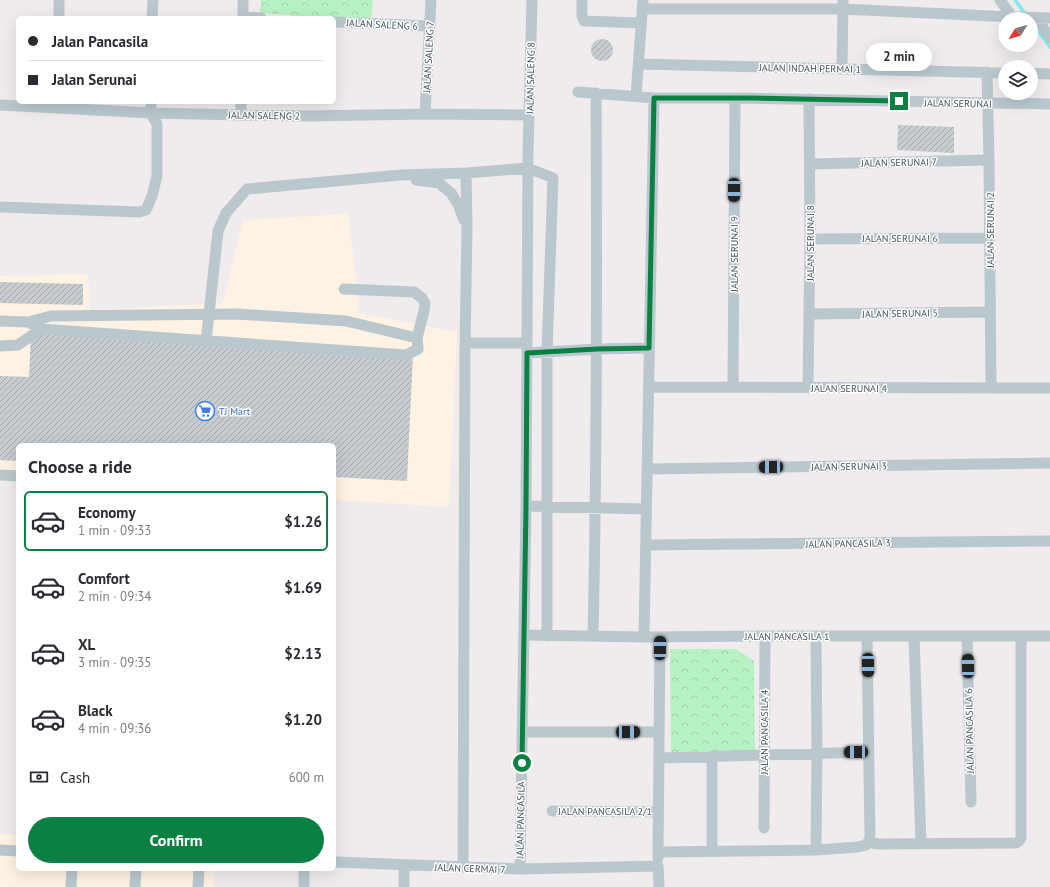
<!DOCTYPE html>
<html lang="en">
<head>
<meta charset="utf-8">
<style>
	body { margin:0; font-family:"PT Sans",sans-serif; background:#f7f7f7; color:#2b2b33; height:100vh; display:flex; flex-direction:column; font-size:15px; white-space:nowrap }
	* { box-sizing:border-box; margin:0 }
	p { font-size:13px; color:#7c7c81 }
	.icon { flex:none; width:22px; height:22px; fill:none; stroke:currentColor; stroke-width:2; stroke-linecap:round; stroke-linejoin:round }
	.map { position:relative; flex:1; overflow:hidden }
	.details { position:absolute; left:16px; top:443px; width:320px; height:428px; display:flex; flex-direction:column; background:#fff; border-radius:6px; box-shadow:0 4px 16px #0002 }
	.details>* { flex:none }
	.guide { position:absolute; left:16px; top:16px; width:320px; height:88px; border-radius:6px; box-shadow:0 4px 16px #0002; display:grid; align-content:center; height:88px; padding:0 12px; background:#fff }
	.needle { width:26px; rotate:233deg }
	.buttons { position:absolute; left:998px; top:12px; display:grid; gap:8px }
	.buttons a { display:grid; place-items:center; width:40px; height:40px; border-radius:50%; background:#fff; box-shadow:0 4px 16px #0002; font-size:20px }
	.end { position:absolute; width:18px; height:18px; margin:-9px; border:5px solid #0b8043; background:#fff; box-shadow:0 0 0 2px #fff }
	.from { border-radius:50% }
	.bubble { position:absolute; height:28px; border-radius:14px; background:#fff; box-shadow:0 4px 16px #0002; font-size:13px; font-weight:700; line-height:28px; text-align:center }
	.car { position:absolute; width:12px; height:24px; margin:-12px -6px; border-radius:5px; box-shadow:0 0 3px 1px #0007; background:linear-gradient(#222 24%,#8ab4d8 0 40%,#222 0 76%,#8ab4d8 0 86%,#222 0) }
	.guide b { display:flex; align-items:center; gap:14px; height:38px; font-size:15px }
	.guide b+b { border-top:1px solid #e1e1e2 }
	.guide i { width:10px; height:10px; background:#2b2b33 }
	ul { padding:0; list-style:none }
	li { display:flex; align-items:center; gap:12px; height:60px; margin:0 8px 6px; padding:0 4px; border:2px solid transparent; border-radius:6px }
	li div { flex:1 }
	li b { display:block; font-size:15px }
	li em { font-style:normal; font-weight:700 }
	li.on { border-color:#0b8043 }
	li>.icon { width:36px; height:36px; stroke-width:1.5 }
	h2 { padding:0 12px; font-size:18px; line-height:48px }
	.pay { display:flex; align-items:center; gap:10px; height:44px; padding:0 12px; font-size:15px }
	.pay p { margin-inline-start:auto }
	.primary-button { display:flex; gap:8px; margin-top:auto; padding:8px 12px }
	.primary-button a { flex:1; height:46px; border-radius:24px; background:#0b8043; color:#fff; font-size:16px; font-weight:700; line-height:46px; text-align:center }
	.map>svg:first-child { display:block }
</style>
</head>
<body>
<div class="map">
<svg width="1050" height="887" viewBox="0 0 1050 887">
	<defs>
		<pattern id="park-crowns" width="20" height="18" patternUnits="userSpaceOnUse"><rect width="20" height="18" fill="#b6f2c4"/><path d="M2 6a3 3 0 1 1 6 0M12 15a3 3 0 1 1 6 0" fill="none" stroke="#9ed1ab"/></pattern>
		<pattern id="building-hatch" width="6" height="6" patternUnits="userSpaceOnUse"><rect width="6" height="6" fill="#c6ccd0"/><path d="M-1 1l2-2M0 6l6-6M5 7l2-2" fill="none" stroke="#a2a8ac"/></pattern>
	</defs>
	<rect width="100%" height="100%" fill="#f0eced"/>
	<!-- commercial -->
	<path fill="#fdf2e3" d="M348 214 360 313 457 332 449 507 334 500V445H18V480L0 479V276L88 274 90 310 223 303 243 220Z
		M0 834 18 835V869H215L214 887H0Z"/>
	<!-- park -->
	<path fill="url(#park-crowns)" d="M261 0H373L371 21 260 13Z
		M670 649H736L754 661 755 752 671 753Z"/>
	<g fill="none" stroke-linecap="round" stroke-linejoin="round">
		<!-- stream -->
		<path stroke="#7fedf3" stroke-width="3.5" d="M1015 0 1026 15
			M1031 21 1050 47"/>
	</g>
	<!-- building -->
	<path fill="url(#building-hatch)" d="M591 50a11 11 0 1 1 22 0a11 11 0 1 1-22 0Z
		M898 125 954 127V153L897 150Z
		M0 282 83 284V305L0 303Z
		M31 333 413 354 407 481 334 477V445H18V461L0 460V376L29 377Z"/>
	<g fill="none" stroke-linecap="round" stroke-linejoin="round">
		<!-- minor -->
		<path stroke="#bac8ce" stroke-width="11" d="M582 0V16L584 21 641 23
			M1000 0 1012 17 1050 18
			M642 9H843L1012 17
			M243 17 261 18
			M59 18V0
			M152 18 153 0
			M243 18V0
			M1037 18 1050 38
			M334 22 430 26
			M639 64 1005 73
			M842 69 843 0
			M987 72 989 160 991 388
			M1031 73 1050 74
			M578 92 654 98H735L1050 104
			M636 96 643 0
			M0 105 151 113 241 115 309 116 425 114 529 115
			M425 114 431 0
			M241 115V102
			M810 164 989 160
			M416 180 439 183 451 193 458 204 464 220
			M0 207 139 212 146 210 152 196 157 176V124L151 113V102
			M810 239 990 238
			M810 314 990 312
			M0 321 28 322 51 316 237 314 346 321 417 338
			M28 322 41 329 406 355 418 349 417 338 424 311 425 303 422 298 414 292 344 289
			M206 341 218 231 226 213 247 189 401 175 466 173 528 168 553 178 547 352V636
			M465 343H527
			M0 346 18 345 41 329
			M527 353 597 349 649 348
			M649 387 1050 388
			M733 387 735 98
			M808 388 810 239 809 99
			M647 469 1050 463
			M0 475 18 476
			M526 506 646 509
			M646 545 1050 541
			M524 635 644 637 765 636H1050
			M593 636C597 455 597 274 596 93
			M914 636 921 844
			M967 636 971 802
			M644 637 654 98
			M522 732H659
			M712 756V851
			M659 758 869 752
			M552 811 658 812
			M764 828 765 636
			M868 842 878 844 1016 843 1019 841 1021 838V636
			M0 850 18 851
			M816 850 817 753 816 636
			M658 852 816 850 858 847 866 845 870 839 867 636
			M658 858 660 637
			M334 862 520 869 658 866 659 887
			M404 865V887
			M463 867 465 349 467 226 466 173
			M520 869 526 506 528 155 532 0
			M71 887 72 869
			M135 887 136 869
			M198 887 199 869
			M304 887V869"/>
	</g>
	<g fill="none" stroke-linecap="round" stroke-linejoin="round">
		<!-- route -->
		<path stroke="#0b8043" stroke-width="5" d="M522 763 526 506 527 353 597 349 649 348 654 98H750L899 101"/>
	</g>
	<!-- icons -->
	<defs>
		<g id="supermarket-ring" transform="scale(1)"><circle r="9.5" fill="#fff" stroke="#3f7fe0" stroke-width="1.5"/><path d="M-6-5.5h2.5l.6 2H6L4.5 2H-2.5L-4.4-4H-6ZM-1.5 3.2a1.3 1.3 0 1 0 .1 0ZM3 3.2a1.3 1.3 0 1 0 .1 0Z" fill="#3f7fe0"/></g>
	</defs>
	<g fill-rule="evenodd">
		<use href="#supermarket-ring" x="205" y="411"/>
	</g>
	<g text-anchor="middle" stroke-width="3" stroke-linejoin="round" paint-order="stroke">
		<!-- street labels -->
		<g font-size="10" fill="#44545c" stroke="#fff">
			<text transform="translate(382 24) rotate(3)" y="4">JALAN SALENG 6</text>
			<text transform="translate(428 57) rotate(-87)" y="4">JALAN SALENG 7</text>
			<text transform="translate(810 68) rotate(1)" y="4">JALAN INDAH PERMAI 1</text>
			<text transform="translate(530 78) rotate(-89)" y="4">JALAN SALENG 8</text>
			<text transform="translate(958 103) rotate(1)" y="4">JALAN SERUNAI</text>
			<text transform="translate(264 115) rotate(1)" y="4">JALAN SALENG 2</text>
			<text transform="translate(899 162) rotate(-1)" y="4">JALAN SERUNAI 7</text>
			<text transform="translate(990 230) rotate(-90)" y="4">JALAN SERUNAI 2</text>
			<text x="900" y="242">JALAN SERUNAI 6</text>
			<text transform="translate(810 243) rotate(-90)" y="4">JALAN SERUNAI 8</text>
			<text transform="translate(734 254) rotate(-90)" y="4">JALAN SERUNAI 9</text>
			<text transform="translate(900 313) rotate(-1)" y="4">JALAN SERUNAI 5</text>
			<text x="849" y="392">JALAN SERUNAI 4</text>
			<text transform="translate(849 466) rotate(-1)" y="4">JALAN SERUNAI 3</text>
			<text transform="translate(848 543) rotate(-1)" y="4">JALAN PANCASILA 3</text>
			<text x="787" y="640">JALAN PANCASILA 1</text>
			<text transform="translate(969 731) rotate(-91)" y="4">JALAN PANCASILA 6</text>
			<text transform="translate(764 732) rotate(-90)" y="4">JALAN PANCASILA 4</text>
			<text x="605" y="815">JALAN PANCASILA 2/1</text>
			<text transform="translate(520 820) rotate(-89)" y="4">JALAN PANCASILA</text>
			<text transform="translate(470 868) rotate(2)" y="4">JALAN CERMAI 7</text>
		</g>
		<!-- shop labels -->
		<g font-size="10" fill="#366cbe" stroke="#fff" text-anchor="start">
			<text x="219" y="415">TJ Mart</text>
		</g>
	</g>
</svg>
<div class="buttons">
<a><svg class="needle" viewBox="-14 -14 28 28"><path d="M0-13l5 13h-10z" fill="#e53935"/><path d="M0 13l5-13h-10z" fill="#7c7c81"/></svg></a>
<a><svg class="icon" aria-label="layers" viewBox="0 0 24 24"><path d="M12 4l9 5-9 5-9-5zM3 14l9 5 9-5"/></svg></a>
</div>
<i class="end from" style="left:522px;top:763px"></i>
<i class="end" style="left:899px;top:101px"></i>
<div class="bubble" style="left:866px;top:43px;width:66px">2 min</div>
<i class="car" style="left:734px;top:190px;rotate:180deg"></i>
<i class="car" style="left:771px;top:467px;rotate:269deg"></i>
<i class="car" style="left:660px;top:648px;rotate:1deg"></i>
<i class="car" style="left:868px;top:665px;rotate:179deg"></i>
<i class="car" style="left:968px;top:666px;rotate:359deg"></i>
<i class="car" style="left:628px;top:732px;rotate:90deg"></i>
<i class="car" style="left:856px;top:752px;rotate:269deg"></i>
<div class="guide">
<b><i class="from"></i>Jalan Pancasila</b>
<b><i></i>Jalan Serunai</b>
</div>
<section class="details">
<h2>Choose a ride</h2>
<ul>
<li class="on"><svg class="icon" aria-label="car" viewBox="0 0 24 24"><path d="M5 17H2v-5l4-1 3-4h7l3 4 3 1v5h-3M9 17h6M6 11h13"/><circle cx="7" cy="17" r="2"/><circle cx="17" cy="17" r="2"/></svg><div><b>Economy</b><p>1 min · 09:33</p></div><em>$1.26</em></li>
<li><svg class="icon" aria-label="car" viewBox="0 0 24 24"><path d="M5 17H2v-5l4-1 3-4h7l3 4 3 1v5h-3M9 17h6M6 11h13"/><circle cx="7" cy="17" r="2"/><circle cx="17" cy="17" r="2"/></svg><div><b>Comfort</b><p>2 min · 09:34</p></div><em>$1.69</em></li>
<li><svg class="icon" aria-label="car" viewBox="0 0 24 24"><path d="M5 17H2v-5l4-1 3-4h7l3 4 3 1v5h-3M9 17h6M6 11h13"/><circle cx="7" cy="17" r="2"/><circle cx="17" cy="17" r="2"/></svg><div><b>XL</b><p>3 min · 09:35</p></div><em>$2.13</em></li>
<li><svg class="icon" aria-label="car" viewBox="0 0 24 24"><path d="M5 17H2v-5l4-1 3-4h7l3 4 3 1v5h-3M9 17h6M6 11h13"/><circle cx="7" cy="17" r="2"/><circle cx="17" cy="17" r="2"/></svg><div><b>Black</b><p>4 min · 09:36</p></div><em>$1.20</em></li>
</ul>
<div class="pay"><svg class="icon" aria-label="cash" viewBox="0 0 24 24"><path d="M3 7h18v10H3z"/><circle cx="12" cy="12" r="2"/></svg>Cash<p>600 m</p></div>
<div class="primary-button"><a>Confirm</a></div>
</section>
</div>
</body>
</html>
